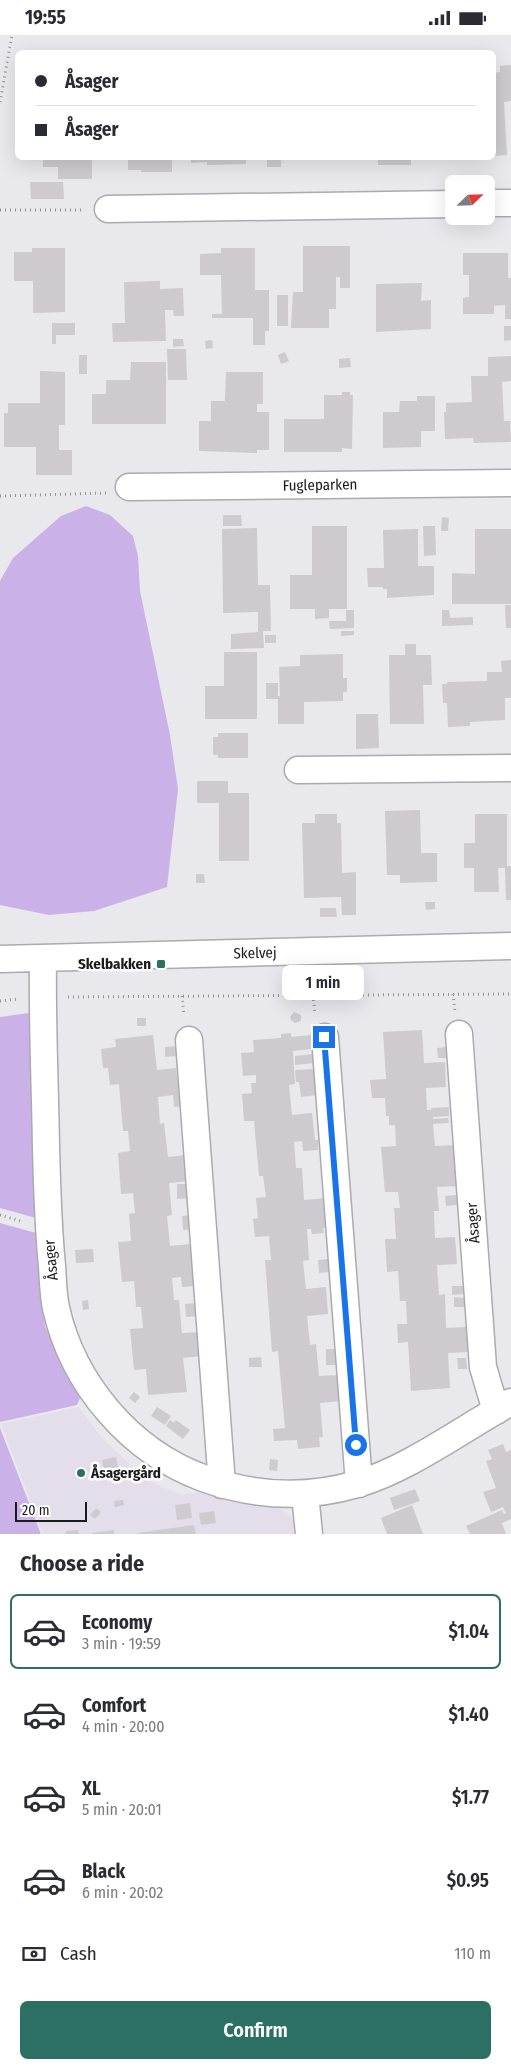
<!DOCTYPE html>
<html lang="en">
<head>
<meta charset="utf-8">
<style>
	body { margin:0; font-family:"Fira Sans Condensed",sans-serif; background:#f2f2f3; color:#2b2b33; height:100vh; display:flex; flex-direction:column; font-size:19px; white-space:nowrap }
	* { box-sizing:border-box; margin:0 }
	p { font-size:16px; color:#7c7c81 }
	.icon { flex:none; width:28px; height:28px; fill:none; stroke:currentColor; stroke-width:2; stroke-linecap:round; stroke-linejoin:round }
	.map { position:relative; height:1499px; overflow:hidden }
	.panel { display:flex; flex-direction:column; background:#fff; flex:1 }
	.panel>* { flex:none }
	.banner { position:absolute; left:15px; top:15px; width:481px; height:110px; border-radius:8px; box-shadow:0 5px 20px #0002; display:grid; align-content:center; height:110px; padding:0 20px; background:#fff }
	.needle { width:32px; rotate:67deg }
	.buttons { position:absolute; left:445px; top:140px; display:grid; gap:10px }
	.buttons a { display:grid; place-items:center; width:50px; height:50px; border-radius:8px; background:#fff; box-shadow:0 5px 20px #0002; font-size:25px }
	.scale { position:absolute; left:15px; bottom:12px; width:72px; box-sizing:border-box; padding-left:5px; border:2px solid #1b1a1c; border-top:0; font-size:14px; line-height:18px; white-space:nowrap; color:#1b1a1c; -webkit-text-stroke:4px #fff; paint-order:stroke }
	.end { position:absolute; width:22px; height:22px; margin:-11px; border:6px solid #1a73e8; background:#fff; box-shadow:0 0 0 2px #fff }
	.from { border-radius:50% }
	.bubble { position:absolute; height:35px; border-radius:8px; background:#fff; box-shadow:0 5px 20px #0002; font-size:16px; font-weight:600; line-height:35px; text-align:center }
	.banner b { display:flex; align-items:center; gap:18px; height:48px; font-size:19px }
	.banner b+b { border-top:1px solid #e1e1e2 }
	.banner i { width:12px; height:12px; background:#2b2b33 }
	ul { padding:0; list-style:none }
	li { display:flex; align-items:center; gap:15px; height:75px; margin:0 10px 8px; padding:0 10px; border:2px solid transparent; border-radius:8px }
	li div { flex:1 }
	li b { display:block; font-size:19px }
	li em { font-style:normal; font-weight:600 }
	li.active { border-color:#2c7063 }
	li>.icon { width:45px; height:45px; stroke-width:1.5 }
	h2 { padding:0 20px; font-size:22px; line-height:60px }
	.pay { display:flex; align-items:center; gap:12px; height:55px; padding:0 20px; font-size:19px }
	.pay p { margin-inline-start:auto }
	.button { display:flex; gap:10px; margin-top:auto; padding:10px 20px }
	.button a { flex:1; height:58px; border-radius:8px; background:#2c7063; color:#fff; font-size:20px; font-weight:600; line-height:58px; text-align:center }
	.status { display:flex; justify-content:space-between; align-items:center; height:35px; padding:0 25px; background:#fff; direction:ltr }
	.status svg { height:14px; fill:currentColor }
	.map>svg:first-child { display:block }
</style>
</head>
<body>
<div class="status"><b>19:55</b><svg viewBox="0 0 49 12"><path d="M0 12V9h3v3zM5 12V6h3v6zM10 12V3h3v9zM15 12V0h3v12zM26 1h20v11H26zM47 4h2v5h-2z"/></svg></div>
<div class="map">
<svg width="511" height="1499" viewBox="0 0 511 1499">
	<rect width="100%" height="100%" fill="#e9e8ec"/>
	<!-- built -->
	<path fill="#e3deea" d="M79 1372 102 1403 127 1427 157 1450 181 1460 202 1457 278 1473 288 1479 296 1488 297 1499H43L1 1389Z"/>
	<!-- green -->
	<path fill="#cab2e9" d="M86 471 110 480 133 501 138 521 140 556 170 700 178 754 167 852 94 876 49 880 0 870V546L13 523 61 481Z
		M29 978 36 1183 0 1173V982Z
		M0 1188 36 1198 45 1291 60 1327 80 1363 77 1370 0 1387Z
		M0 1393 41 1499H0Z"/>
	<!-- building -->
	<path fill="#cdcbcf" d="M511 30V66L504 67 507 120 494 121V38L500 37V31Z
		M43 122H92V144H58V132H43Z
		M128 122H172V137H141V135H128Z
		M191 122H246V129L207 130V127L191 128Z
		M267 122H281V132H267Z
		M378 122H411V130H378Z
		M30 147H63L64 164H31Z
		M303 211H350V253H340V242H336V274H329V293H291L293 257H303Z
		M32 213H65V277L33 278V246H14V217H32Z
		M221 213H255V255H269V296H265V310H253V283H212V279H222L221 240H200V219L221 218Z
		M463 218H508V243H511V284H505V270L494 271V279H463V263L469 262V240H463Z
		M160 246V254L183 253 184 281H174L173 275H165L166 306 113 307 112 288H125L124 247Z
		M422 248 421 266 431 265V294L376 297V249Z
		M277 260H288V291H277Z
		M52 288H75V300H56V309H52Z
		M504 291H511V305L504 306Z
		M173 304H183L184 311 173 312Z
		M212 305 213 313 206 314 205 306Z
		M167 314H186L187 345H168Z
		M285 317 289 326 281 329 278 320Z
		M79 320H87V339H79Z
		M511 321V346L502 347 504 386H510L511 407 474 408 473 403 445 404 444 377H446V368L472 367 471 341H488V322Z
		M350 323 351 332 339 333V324Z
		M131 327H166V389H92V359H106V345H130Z
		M40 336 65 337V390H59V415H72V440H36V412H4V378H8V368H40Z
		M226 337H263V369H257V377H269V415H257V418L199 416V386H211V366H225Z
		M342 357H350V360H353L352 414 342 413V417H284V384H324V360H342Z
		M417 361H435V396H421V412L383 413V377H399L400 366H417Z
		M223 480H241L242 491H223Z
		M442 482 449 483 448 496H441Z
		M312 491H347V574H329V583L315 584V574H290V540H312Z
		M423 491H435L436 520 424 521Z
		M257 493 258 550H270L271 596H263L264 613 231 614V599L258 597V577L223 578 222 494Z
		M418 494V531H434V560L387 563V554H383V552H368L367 533H384L383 495Z
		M475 494H511V569H452V538L475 539Z
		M505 570H511V593H506Z
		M346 575H354V593L330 594 329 586H346Z
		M442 575H449L450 583 473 582V590L442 591Z
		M341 596H354V600L341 601Z
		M265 600H276V608H265Z
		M405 609H416V620H431L432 650H423L424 689H390L389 620H405Z
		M224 617H257V684H205V651H224Z
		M343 619V643H347V657H343V666L304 667V689H278V664H266V648H278V661H280L279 632 300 631V620Z
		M511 625V663H505V685L470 687V691L448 692 447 668H443L442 649H447V647L487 646V637H502L501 626Z
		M356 679H378L379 713 356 714Z
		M218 698H248V723H218V720H213V702H218Z
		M197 746H228V758H249V826H219V768H197Z
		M420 775 421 818H437V847L400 848V840H387L385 776Z
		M315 779H337V788H341L342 838 356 837V880H342L341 862 304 863 302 788H315Z
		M475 779H507V831H511V865H506L505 833H498L499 857H474V833H464V808H475Z
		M196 839H204L205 848H196Z
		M425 867H435V874L426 875Z
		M320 873H336L337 882H320Z
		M294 977 301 980V986L295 988 291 985 290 982Z
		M137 983H146V991H137Z
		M422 995 424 1028 445 1027 446 1052 426 1053 427 1075H431V1073L449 1072V1081L433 1082V1084L448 1083 449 1088 433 1089 435 1111 455 1110 458 1151 437 1152 439 1176H434L435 1203 455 1202 457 1229 437 1230 439 1260 445 1259 446 1293 466 1292 468 1317 448 1318 450 1353 411 1356 408 1307 398 1308 397 1289H407L406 1266H400L398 1236 387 1237 385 1204H396L394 1173H400L398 1157H385L381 1112 396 1111 395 1090H389V1081H386L385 1063H372L370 1045 386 1044 383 997Z
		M291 998V1002L310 1000 311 1014 293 1016 295 1049 289 1050 292 1080 312 1078 315 1105H318V1115L303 1116 302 1106 294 1107 296 1133H302L304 1165 325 1163 327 1193H323L324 1198 312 1199 311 1194H307L309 1225 303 1226 306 1254 326 1252 328 1279 307 1281 310 1310 316 1309 319 1341 338 1340 341 1366 320 1368 323 1402H319L320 1412 298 1414 297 1405 274 1406 273 1394 285 1393 278 1316 272 1317 265 1225H271L269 1201 255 1202 253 1184 258 1183 256 1163 266 1162 263 1141H259L254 1086H244L242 1059 252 1058 251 1048H256V1040L243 1041 241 1018 254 1017 253 1005 281 1003V999Z
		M153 1000 157 1035 176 1033 179 1060H183L184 1071 174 1072 173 1060 158 1062 160 1089 164 1088 168 1122 186 1120 189 1146 169 1148 172 1180 167 1181 170 1211 190 1209 194 1251 182 1252 181 1242 172 1243 174 1265H179L182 1298 200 1297 202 1321 183 1323 187 1357 148 1360 146 1334 134 1335 130 1294 143 1293 141 1272H136L134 1246 122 1247 118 1207 131 1206 129 1179 135 1178 133 1158 121 1159 118 1118 130 1116 128 1096H123L119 1049 110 1050 108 1033H103L101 1014 116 1012 115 1004Z
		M178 1011V1021L165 1022V1012Z
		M446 1012 447 1023H438L437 1013Z
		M313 1019 314 1028 295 1030V1021Z
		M314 1034 316 1060 301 1062 299 1047H296L295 1035Z
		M177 1149H190L191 1163 177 1164Z
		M456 1160 457 1170 446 1171 445 1161Z
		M193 1180 194 1194 183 1195 182 1181Z
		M93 1214 94 1227 76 1228 75 1215Z
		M328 1224 329 1237 319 1238 318 1225Z
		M452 1251H465V1259L452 1260Z
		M454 1262 464 1263V1272H454Z
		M88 1265 89 1274 83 1275 82 1266Z
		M197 1268 198 1281 186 1282 185 1269Z
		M326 1314H335L336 1330H326Z
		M261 1322 262 1332H249V1323Z
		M457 1323H466L467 1334H458Z
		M134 1357 140 1362 135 1368 129 1363Z
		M157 1372 171 1381 165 1390 151 1381Z
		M170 1385 174 1388 176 1385 190 1395 183 1404 166 1391Z
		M503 1409 506 1417 511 1415V1484L502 1488 506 1499H470L466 1491 502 1475 504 1479 506 1478 503 1472 491 1477 483 1457 496 1453 486 1426 492 1424 488 1415Z
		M116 1422 119 1439 105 1442 102 1425Z
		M270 1424 278 1425 277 1436 269 1435Z
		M415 1454 420 1466 394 1475 390 1463Z
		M123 1465 124 1470 115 1472 114 1466Z
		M190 1468 192 1483 177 1485 175 1470Z
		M412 1470 423 1499H387L381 1483Z
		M96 1473 101 1477 95 1484 90 1480Z
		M214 1476 216 1488 201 1490 199 1478Z
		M194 1490 196 1499H139L138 1498Z
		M78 1495 79 1499H66V1496Z
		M114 1495V1499H92V1498Z"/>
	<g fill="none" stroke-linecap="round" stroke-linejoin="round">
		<!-- minor casing -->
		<g stroke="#acaaae" stroke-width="29">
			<path id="minor" d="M486 168H511
				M108 174 454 169
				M129 452 511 448
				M298 735 511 733
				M43 923C42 986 45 1049 46 1112 47 1152 48 1191 52 1231 53 1245 53 1259 56 1273 73 1349 130 1416 203 1443 253 1461 306 1464 357 1449 407 1435 464 1393 511 1367
				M0 924 511 911
				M459 999 483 1332 496 1376
				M325 1002 359 1449
				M189 1005 222 1450
				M305 1459 309 1499"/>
		</g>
		<!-- path -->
		<path stroke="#939295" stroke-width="3" stroke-dasharray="1 4" stroke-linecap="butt" d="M0 67 12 0
			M0 175H84
			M0 461 107 458
			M453 959 455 976
			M313 960 315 980
			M182 961 184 980
			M68 962 511 959
			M0 966 19 964
			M0 1180 24 1187"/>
		<!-- minor -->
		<use href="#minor" stroke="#fff" stroke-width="26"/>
	</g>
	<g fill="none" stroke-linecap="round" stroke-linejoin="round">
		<!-- route -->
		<path stroke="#1a73e8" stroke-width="6" d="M324 1002 356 1410"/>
	</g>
	<!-- markers -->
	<g fill="#2c7063" stroke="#fff" stroke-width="2">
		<rect x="156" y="924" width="10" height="10" rx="2.5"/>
		<circle cx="81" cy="1438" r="5"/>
	</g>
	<g text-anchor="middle" stroke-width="5" stroke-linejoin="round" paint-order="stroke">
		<!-- street labels -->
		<g font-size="15" fill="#1b1a1c" stroke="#fff">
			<text transform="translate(320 450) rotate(-1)" y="5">Fugleparken</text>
			<text transform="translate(255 918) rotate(-1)" y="5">Skelvej</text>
			<text transform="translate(473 1188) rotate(-94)" y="5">Åsager</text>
			<text transform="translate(51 1225) rotate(-95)" y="5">Åsager</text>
		</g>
		<!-- poi labels -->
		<g font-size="15" font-weight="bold" fill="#1b1a1c" stroke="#fff" text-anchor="end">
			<text x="151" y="934">Skelbakken</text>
			<text x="91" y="1443" text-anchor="start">Åsagergård</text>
		</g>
	</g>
</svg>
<div class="buttons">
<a><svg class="needle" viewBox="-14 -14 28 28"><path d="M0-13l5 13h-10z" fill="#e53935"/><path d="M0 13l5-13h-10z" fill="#7c7c81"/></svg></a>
</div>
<div class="scale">20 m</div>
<i class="end from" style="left:356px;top:1410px"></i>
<i class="end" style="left:324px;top:1002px"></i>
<div class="bubble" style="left:282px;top:930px;width:82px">1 min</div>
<div class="banner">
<b><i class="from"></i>Åsager</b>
<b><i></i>Åsager</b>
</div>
</div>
<section class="panel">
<h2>Choose a ride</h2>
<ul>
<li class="active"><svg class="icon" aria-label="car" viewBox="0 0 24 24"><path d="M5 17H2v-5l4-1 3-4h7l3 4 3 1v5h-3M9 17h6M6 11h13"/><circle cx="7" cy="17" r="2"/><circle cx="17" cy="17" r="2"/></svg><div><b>Economy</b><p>3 min · 19:59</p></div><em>$1.04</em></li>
<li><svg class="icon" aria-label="car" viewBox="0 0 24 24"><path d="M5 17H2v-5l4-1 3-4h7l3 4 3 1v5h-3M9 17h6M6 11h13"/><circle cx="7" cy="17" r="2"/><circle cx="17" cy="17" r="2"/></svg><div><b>Comfort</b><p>4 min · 20:00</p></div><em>$1.40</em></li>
<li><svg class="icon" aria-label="car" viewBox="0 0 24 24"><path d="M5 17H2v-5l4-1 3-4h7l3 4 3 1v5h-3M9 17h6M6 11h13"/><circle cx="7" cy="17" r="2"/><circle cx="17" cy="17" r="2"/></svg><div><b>XL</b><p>5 min · 20:01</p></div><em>$1.77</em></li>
<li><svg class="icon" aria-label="car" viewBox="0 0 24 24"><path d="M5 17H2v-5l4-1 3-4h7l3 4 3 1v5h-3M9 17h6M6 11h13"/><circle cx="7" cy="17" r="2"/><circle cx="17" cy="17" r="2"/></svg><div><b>Black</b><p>6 min · 20:02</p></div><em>$0.95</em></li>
</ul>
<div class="pay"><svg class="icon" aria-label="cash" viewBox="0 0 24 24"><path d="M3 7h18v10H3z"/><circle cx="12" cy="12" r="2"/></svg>Cash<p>110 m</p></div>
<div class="button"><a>Confirm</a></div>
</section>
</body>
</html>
